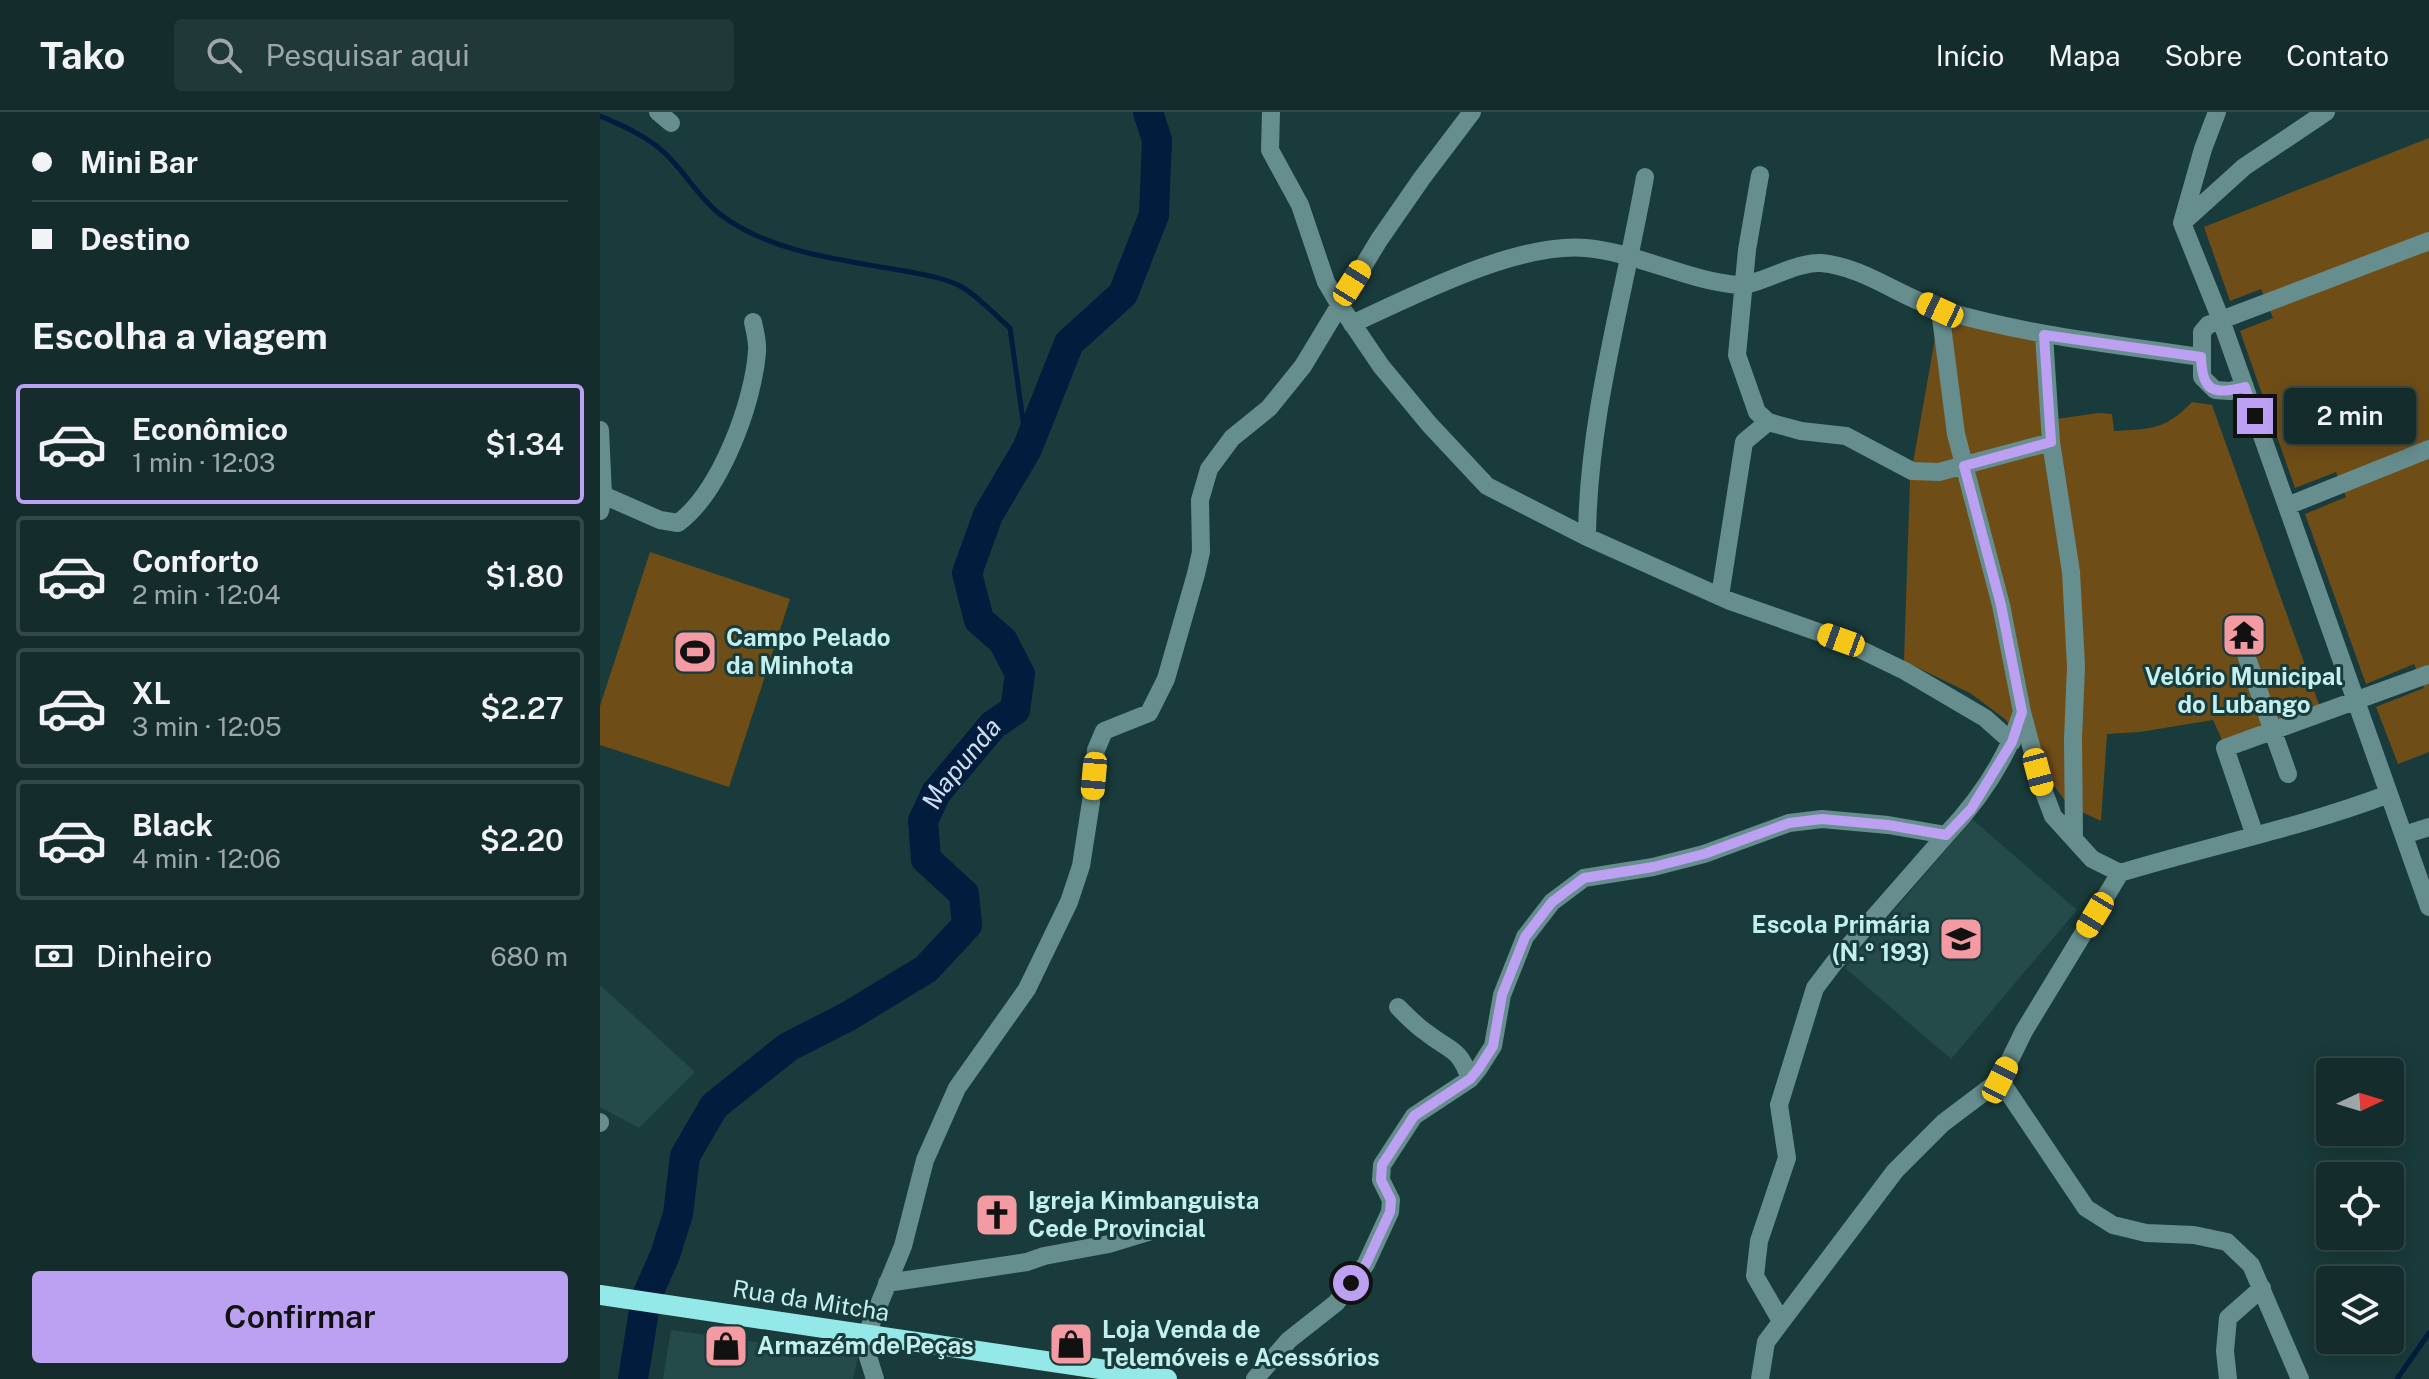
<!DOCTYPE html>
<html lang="pt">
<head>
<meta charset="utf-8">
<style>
	body { margin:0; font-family:"Public Sans",sans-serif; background:#213838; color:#f1f3f6; height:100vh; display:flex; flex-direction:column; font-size:30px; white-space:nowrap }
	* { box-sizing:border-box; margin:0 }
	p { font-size:26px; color:#9da7a9 }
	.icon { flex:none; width:44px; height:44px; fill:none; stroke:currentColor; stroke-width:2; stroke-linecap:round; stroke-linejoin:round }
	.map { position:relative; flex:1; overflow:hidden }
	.panel { display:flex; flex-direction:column; background:#142c2c; width:600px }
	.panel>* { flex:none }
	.banner { display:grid; align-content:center; height:176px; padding:0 32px; background:#142c2c }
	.needle { width:52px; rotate:86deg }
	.controls { position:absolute; left:1716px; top:946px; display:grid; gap:16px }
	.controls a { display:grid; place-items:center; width:88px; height:88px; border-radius:8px; background:#142c2c; box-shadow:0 4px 20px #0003,0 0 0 2px #334848; font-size:40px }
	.end { position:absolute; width:36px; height:36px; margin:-18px; border:10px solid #bca0f2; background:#111; box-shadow:0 0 0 4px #111 }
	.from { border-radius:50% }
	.bubble { position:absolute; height:56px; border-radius:8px; background:#142c2c; box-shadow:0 4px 20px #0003,0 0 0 2px #334848; font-size:26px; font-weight:600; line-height:56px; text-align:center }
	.car { position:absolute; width:24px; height:48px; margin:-24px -12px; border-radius:10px; box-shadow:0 0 6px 2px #0007; background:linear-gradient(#f5c518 24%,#345 0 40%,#f5c518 0 76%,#345 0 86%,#f5c518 0) }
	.banner b { display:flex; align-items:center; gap:28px; height:76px; font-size:30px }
	.banner b+b { border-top:2px solid #334848 }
	.banner i { width:20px; height:20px; background:#f1f3f6 }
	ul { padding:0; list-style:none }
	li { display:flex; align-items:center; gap:24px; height:120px; margin:0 16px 12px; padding:0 16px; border:4px solid #334848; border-radius:8px }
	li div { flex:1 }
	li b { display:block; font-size:30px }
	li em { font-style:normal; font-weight:600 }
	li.on { border-color:#bca0f2 }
	li>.icon { width:72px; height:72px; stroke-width:1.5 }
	h2 { padding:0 32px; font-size:36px; line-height:96px }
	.pay { display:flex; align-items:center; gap:20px; height:88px; padding:0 32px; font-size:30px }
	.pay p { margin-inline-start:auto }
	.cta { display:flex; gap:16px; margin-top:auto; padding:16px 32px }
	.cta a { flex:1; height:92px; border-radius:8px; background:#bca0f2; color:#111; font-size:32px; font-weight:600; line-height:92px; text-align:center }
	header { display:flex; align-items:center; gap:48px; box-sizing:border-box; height:112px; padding:0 40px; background:#142c2c; border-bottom:2px solid #334848 }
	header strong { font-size:38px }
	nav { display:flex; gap:44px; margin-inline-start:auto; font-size:28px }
	.search { width:560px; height:72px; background:#213838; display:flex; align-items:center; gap:20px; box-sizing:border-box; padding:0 28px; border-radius:8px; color:#9da7a9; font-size:30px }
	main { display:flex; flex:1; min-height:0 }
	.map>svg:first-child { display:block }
</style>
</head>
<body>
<header>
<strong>Tako</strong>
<div class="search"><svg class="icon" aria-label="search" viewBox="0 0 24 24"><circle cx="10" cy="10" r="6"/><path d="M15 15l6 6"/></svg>Pesquisar aqui</div>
<nav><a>Início</a><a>Mapa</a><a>Sobre</a><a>Contato</a></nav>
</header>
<main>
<section class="panel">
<div class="banner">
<b><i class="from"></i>Mini Bar</b>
<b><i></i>Destino</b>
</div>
<h2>Escolha a viagem</h2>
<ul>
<li class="on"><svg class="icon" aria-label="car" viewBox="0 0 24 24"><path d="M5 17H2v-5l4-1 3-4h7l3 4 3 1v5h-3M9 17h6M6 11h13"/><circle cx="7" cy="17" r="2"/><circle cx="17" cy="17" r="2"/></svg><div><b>Econômico</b><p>1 min · 12:03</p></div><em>$1.34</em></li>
<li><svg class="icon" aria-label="car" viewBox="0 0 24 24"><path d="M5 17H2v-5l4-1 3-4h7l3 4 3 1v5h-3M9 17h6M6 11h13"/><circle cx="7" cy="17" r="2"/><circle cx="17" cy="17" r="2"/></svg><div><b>Conforto</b><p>2 min · 12:04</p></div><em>$1.80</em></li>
<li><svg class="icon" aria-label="car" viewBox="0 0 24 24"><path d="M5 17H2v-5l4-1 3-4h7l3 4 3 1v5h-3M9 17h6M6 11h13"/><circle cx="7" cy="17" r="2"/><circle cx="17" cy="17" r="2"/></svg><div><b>XL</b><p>3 min · 12:05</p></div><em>$2.27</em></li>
<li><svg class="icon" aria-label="car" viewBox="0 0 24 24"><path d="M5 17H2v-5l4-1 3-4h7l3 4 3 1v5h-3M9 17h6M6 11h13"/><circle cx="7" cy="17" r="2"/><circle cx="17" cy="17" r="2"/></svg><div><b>Black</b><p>4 min · 12:06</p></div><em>$2.20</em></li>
</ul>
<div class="pay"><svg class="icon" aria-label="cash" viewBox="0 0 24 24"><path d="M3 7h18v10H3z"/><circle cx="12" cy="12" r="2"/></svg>Dinheiro<p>680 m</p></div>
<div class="cta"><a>Confirmar</a></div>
</section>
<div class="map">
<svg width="1829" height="1267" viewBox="0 0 1829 1267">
	<rect width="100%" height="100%" fill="#1a3b3b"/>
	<!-- built -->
	<path fill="#254a4a" d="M1372 707 1477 798 1351 947 1245 856Z
		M0 873 95 960 39 1016 0 995Z
		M71 1218 258 1244 253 1267H63Z"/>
	<!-- green -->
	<path fill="#6f4d17" d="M1829 26V640L1798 652 1776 595 1824 576 1814 552 1766 572 1705 402 1746 385 1736 360 1695 376 1640 219 1673 206 1661 177 1630 189 1604 115Z
		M1340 198 1444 223 1457 307 1498 301 1512 302 1514 319C1551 317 1565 318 1592 290L1612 293 1720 595 1623 630 1613 608 1540 620 1507 622 1501 709 1469 694 1405 607 1370 581 1304 549 1310 368Z
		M50 440 190 487 129 675 0 633V594Z"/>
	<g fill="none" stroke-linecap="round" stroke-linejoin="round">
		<!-- stream -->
		<path stroke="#011c3d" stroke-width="5" d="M0 4C20 12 42 22 59 36 82 54 96 84 121 103 169 139 235 147 293 157 314 161 339 164 358 173 375 181 395 203 410 216L427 337
			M1797 1267 1829 1221"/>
		<!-- river -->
		<path stroke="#011c3d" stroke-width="30" id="s1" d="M33 1267 46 1186 65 1143 78 1102 85 1044 114 994 188 935 247 905 326 857 367 813 364 782 326 747 323 709 336 681 393 613 415 598 420 562 403 529 379 508 367 461 388 403 427 337 469 231 523 182 554 103 557 28 548 0"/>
		<!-- minor -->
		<path stroke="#678e8e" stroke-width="18" d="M58 0 71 11
			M671 0 670 38 700 93 726 170 739 192 781 254 829 312 887 374 987 425 1130 489 1241 528 1305 559 1385 606 1412 630
			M1160 63 1147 138 1137 243 1157 300 1168 310 1201 319 1246 324 1312 359 1339 360 1451 330
			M1582 111 1621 208 1829 795
			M1582 111 1644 55 1726 0
			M1582 111 1603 37 1617 0
			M1340 198 1356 322 1401 493 1422 600 1442 675 1453 704 1492 747 1520 761
			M752 212C815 183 917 130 986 136 1039 141 1087 169 1139 173 1158 174 1197 149 1221 151 1266 155 1302 187 1345 199 1428 223 1515 233 1601 245
			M1444 223 1451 330 1471 460 1476 554 1473 627 1474 727
			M1645 275 1630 279 1615 278 1602 265V220L1608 213 1829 129
			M0 318 3 383 0 399
			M3 383 60 408 78 411C120 380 153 292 157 240 158 230 155 220 153 210
			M1687 394 1829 337
			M987 425C988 303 1024 184 1045 65
			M1120 484 1144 330 1168 310
			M1647 546 1688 662
			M1653 718 1625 636 1829 562
			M1804 723 1829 715
			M798 895C807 904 816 914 827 921 851 940 859 935 870 967
			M1400 968 1486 1096 1513 1113 1546 1121 1594 1123 1627 1130 1651 1153 1700 1267
			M0 1010V1011
			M287 1171 427 1150 444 1144 509 1132 555 1118
			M1181 1209 1155 1164 1159 1129 1187 1046 1179 993 1215 876 1234 851 1346 723
			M275 1267 265 1235 266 1224 303 1134 325 1048 357 976 427 877 469 790 481 754 491 690 496 638 504 619 549 601 566 567 596 462 601 440 600 388 609 357 632 326 669 296 703 254 779 128 822 66 872 0
			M655 1267 689 1228 736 1191 766 1152 790 1100 791 1088 781 1068 782 1053 814 1004 870 967 879 956 893 934 902 883 925 825 952 790 984 766 1053 755 1104 742 1189 711 1222 707 1288 713 1346 723C1380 687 1407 647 1422 600
			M1160 1267 1166 1230 1295 1059 1343 1011 1400 968 1424 919 1520 761C1609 734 1702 715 1789 682
			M1628 1267 1625 1239 1628 1206 1662 1176"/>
		<!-- major -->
		<path stroke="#94e8e7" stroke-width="20" d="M0 1183 567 1267"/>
	</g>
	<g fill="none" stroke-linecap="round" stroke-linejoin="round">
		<!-- route -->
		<path stroke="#bca0f2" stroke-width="10" d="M751 1171 766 1152 790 1100 791 1088 781 1068 782 1053 814 1004 870 967 879 956 893 934 902 883 925 825 952 790 984 766 1053 755 1104 742 1189 711 1222 707 1288 713 1346 723 1371 697 1412 630 1422 600 1401 493 1364 354 1451 330 1444 223 1601 245C1602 278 1612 284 1645 275L1655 304"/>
	</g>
	<!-- icons -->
	<defs>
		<g id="temple-square" transform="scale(2.3)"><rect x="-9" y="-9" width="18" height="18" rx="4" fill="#f49aa2" stroke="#1a3b3b"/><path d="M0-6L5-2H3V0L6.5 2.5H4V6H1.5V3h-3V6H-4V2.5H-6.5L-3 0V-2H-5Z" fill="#111"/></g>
		<g id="stadium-square" transform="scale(2.3)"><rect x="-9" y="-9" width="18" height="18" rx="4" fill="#f49aa2" stroke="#1a3b3b"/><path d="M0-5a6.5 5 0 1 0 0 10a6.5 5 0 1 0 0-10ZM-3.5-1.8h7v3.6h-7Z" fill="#111"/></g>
		<g id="school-square" transform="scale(2.3)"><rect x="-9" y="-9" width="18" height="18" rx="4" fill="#f49aa2" stroke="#1a3b3b"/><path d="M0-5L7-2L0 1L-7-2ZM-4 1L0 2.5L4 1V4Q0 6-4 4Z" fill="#111"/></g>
		<g id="church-square" transform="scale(2.3)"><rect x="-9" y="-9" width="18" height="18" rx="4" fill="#f49aa2" stroke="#1a3b3b"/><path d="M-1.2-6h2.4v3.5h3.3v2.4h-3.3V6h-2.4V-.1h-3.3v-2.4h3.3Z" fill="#111"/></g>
		<g id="shop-square" transform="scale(2.3)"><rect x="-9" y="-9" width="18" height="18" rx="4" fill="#f49aa2" stroke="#1a3b3b"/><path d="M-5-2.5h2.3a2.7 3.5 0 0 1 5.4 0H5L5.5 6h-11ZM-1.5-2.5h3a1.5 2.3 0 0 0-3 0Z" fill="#111"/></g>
	</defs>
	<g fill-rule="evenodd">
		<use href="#temple-square" x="1644" y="523"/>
		<use href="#stadium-square" x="95" y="540"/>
		<use href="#school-square" x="1361" y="827"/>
		<use href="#church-square" x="397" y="1103"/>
		<use href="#shop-square" x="471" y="1232"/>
		<use href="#shop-square" x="126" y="1234"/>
	</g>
	<g text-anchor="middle" stroke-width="6" stroke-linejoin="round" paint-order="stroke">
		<!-- poi labels -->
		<g font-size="24" font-weight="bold" fill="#c1f0ef" stroke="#1a3b3b" text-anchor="start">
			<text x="126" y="534">Campo Pelado<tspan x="126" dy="28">da Minhota</tspan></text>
			<text x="1644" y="573" text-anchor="middle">Velório Municipal<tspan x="1644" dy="28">do Lubango</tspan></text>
			<text x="1330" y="821" text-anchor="end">Escola Primária<tspan x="1330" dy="28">(N.º 193)</tspan></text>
			<text x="428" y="1097">Igreja Kimbanguista<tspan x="428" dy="28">Cede Provincial</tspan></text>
			<text x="502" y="1226">Loja Venda de<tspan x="502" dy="28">Telemóveis e Acessórios</tspan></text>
			<text x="157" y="1242">Armazém de Peças</text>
		</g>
		<!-- street labels -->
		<g font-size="24" fill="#c1f0ef" stroke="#1a3b3b">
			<text transform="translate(211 1189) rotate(9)" y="8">Rua da Mitcha</text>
		</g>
		<!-- water labels -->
		<g font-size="26" font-style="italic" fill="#ceddef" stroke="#1a3b3b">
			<text dy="9" stroke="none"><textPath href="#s1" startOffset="792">Mapunda</textPath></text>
		</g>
	</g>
</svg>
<div class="controls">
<a><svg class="needle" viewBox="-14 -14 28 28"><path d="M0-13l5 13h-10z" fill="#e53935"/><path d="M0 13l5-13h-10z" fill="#9da7a9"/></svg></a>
<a><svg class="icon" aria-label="locate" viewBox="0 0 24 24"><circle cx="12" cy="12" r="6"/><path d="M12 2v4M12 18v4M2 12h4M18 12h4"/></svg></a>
<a><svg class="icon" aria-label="layers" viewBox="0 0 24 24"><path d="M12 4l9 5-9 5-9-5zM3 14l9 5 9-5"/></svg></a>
</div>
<i class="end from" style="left:751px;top:1171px"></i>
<i class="end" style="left:1655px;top:304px"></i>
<div class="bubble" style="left:1684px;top:276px;width:132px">2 min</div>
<i class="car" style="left:752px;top:171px;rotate:32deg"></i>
<i class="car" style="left:1340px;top:198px;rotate:295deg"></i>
<i class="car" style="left:1241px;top:528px;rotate:290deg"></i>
<i class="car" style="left:1438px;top:660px;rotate:165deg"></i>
<i class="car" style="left:494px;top:664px;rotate:185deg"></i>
<i class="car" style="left:1495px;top:803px;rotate:211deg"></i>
<i class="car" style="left:1400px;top:968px;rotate:27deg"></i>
</div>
</main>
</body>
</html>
